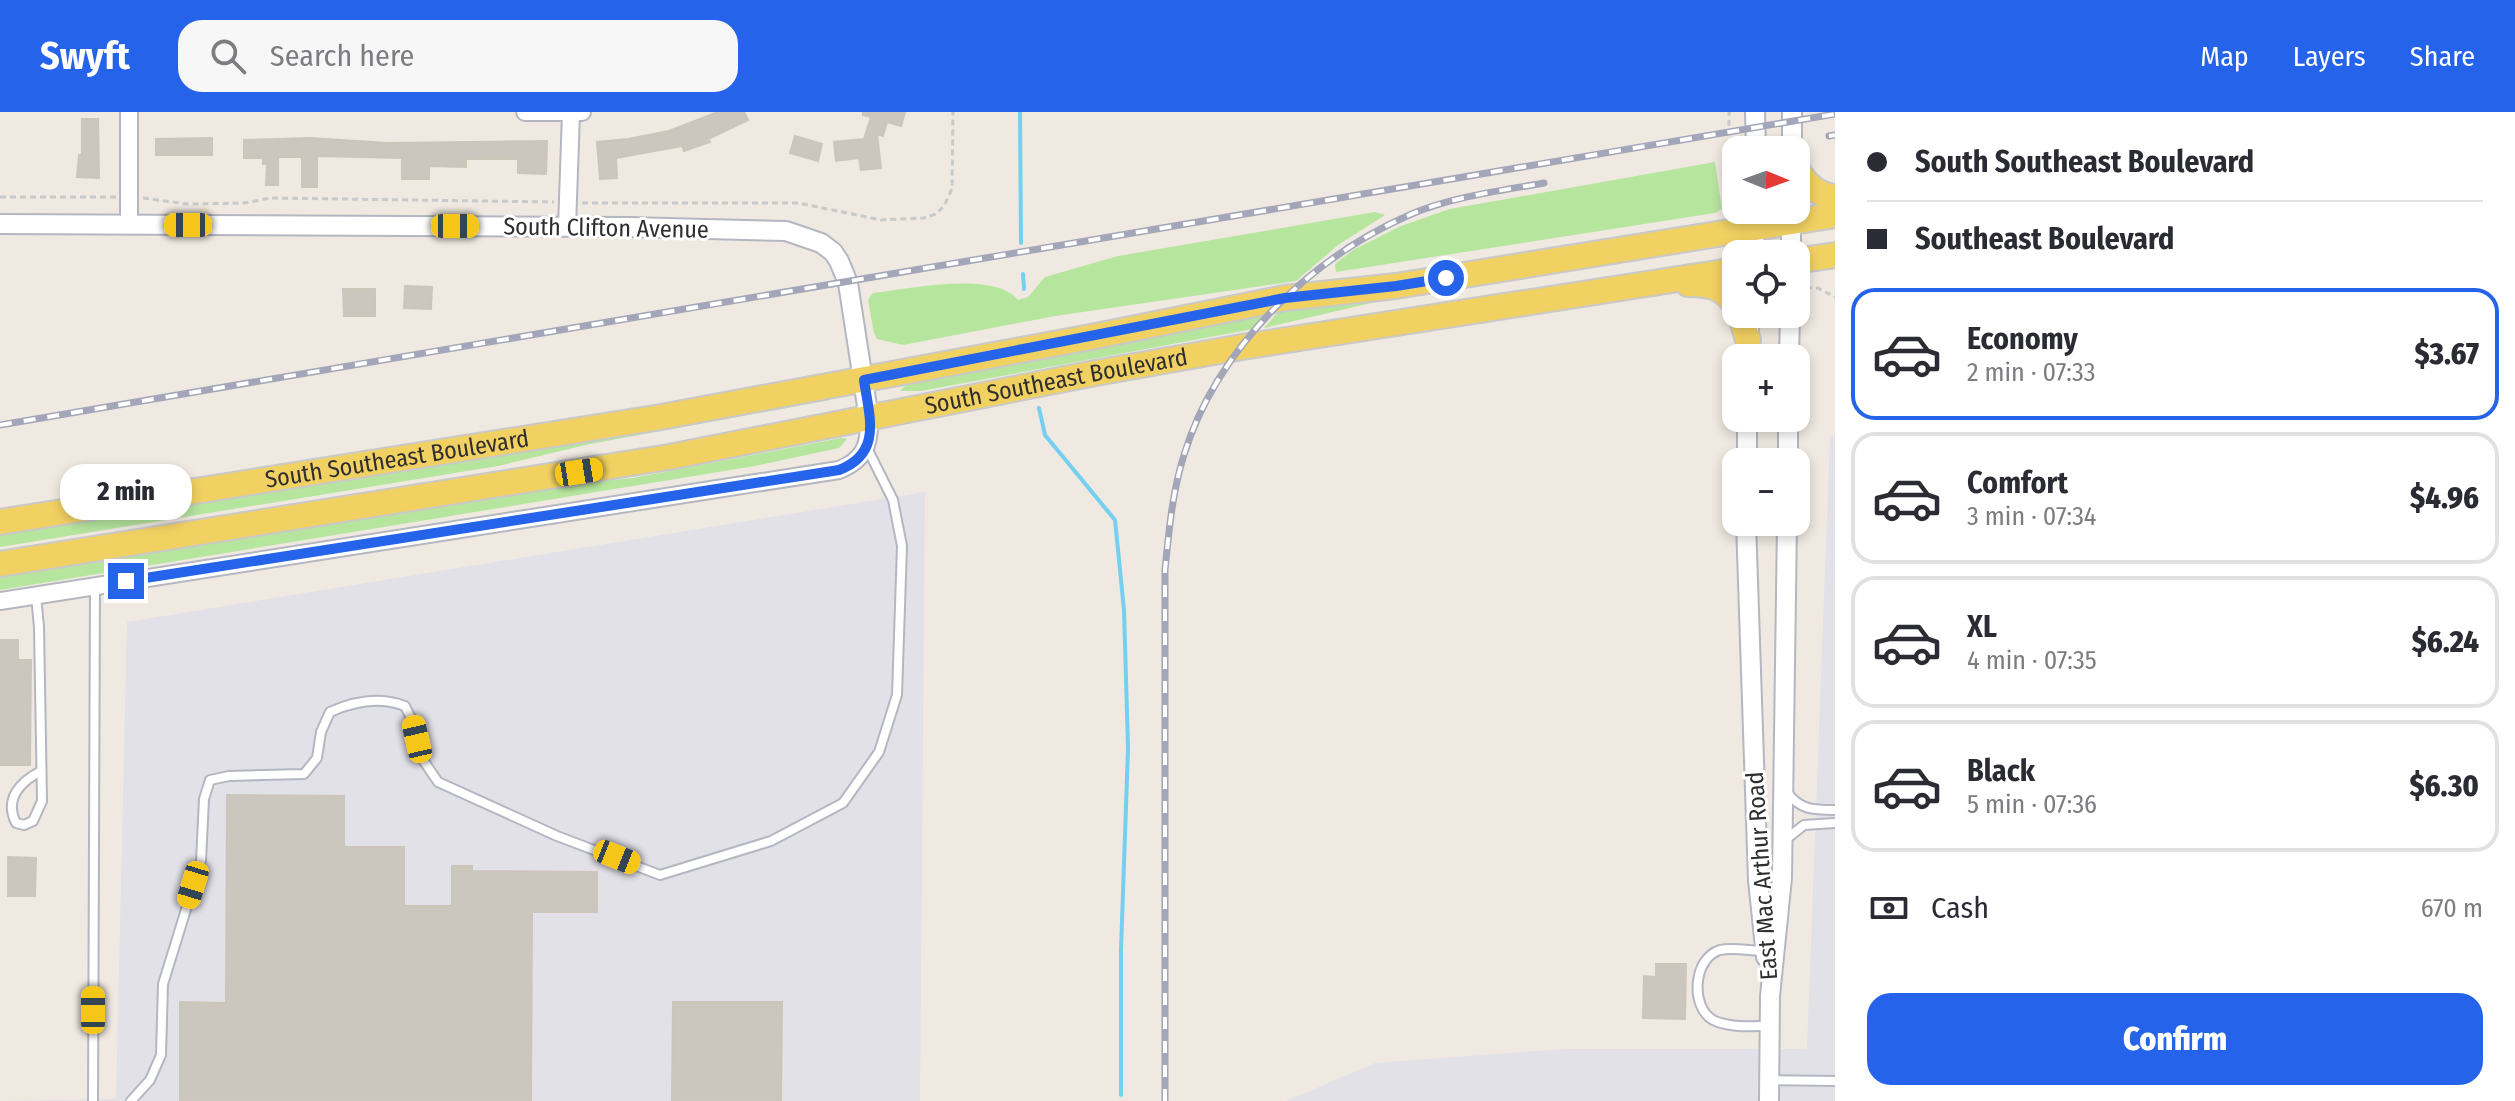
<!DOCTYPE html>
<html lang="en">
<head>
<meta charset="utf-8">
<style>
	body { margin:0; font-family:"Fira Sans Condensed",sans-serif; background:#f7f7f7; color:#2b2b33; height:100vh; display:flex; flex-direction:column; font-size:30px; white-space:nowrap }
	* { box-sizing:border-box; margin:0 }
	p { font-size:26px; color:#7c7c81 }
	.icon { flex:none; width:44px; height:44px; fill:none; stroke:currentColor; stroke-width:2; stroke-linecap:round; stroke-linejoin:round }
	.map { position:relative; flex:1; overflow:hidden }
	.drawer { display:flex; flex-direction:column; background:#fff; width:680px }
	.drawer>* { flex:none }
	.banner { display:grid; align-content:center; height:176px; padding:0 32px; background:#fff }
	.needle { width:52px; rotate:91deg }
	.fabs { position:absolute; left:1722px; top:24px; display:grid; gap:16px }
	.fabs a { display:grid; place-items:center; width:88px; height:88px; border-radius:16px; background:#fff; box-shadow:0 4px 12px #0003; font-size:40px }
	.end { position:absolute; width:36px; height:36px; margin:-18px; border:10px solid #2563eb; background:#fff; box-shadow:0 0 0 4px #fff }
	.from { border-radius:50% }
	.bubble { position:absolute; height:56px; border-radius:24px; background:#fff; box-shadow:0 4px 12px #0003; font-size:26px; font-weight:800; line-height:56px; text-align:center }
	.car { position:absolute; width:24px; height:48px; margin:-24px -12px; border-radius:10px; box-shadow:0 0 6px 2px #0007; background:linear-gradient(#f5c518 24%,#345 0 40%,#f5c518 0 76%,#345 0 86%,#f5c518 0) }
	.banner b { display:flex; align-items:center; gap:28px; height:76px; font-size:30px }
	.banner b+b { border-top:2px solid #e1e1e2 }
	.banner i { width:20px; height:20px; background:#2b2b33 }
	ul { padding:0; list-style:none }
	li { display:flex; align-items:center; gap:24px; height:132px; margin:0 16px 12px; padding:0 16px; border:4px solid #e1e1e2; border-radius:24px }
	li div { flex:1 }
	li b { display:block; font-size:30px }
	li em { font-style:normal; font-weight:800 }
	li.selected { border-color:#2563eb }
	li>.icon { width:72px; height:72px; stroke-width:1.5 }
	.pay { display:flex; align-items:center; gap:20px; height:88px; padding:0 32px; font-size:30px }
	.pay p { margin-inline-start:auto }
	.action { display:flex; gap:16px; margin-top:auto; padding:16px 32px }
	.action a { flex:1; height:92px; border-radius:24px; background:#2563eb; color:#fff; font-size:32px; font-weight:800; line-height:92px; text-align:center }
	header { display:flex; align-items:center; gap:48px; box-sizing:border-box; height:112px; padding:0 40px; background:#2563eb; color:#fff }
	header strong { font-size:38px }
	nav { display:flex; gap:44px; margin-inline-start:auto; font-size:28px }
	.search { width:560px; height:72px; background:#f7f7f7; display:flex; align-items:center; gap:20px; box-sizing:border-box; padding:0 28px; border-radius:24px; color:#7c7c81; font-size:30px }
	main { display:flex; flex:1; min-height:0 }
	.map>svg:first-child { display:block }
</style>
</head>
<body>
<header>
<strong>Swyft</strong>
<div class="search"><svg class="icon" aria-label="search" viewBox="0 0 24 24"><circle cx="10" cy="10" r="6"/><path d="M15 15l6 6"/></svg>Search here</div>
<nav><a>Map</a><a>Layers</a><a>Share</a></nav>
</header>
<main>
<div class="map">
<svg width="1835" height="989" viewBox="0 0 1835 989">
	<rect width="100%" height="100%" fill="#efe9e1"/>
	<!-- industrial -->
	<path fill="#e3e1e8" d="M1835 324V989H1286L1375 951 1565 937H1807L1830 325Z
		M925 380 920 989H0L116 987 127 510Z"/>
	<!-- green -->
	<path fill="#b6e59e" d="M1715 50 1722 97 1715 101 1336 160 1335 152 1353 138 1401 114 1450 97Z
		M1375 100 1385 103 1338 133 1296 169 1055 204 903 233 877 227 874 221 868 188 873 181C907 177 995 158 1018 188L1028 185 1045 165 1118 144Z
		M1419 180 1264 216 1280 198Z
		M1268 199 1253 217 921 279H900L906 273Z
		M806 286 830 288 590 332 498 354 0 435V419Z
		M841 326 847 327 839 336 755 354 0 478V462L580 371 633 366Z"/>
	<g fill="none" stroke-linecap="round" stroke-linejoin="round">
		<!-- stream -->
		<path stroke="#75cff0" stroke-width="4" d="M1020 0 1021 131
			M1023 162 1024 177
			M1039 296 1045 323 1115 408 1124 498 1128 636 1121 838V983"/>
	</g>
	<!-- building -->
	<path fill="#cbc7bf" stroke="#cbc5ba" stroke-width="2" d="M718 0H744L748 8 708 27 710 30 684 39 682 34 616 46 617 66 600 67 597 30 628 27 669 19Z
		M863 0H905L901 14 887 10 883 24 877 22 881 56 861 58 859 46 836 49 834 30 864 27 871 5 863 3Z
		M82 7H98L99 66 77 65 79 43H82Z
		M795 24 822 32 818 49 790 41Z
		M212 26V43H156V27Z
		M310 26 388 31 547 29 546 62 518 61V47H466V55L429 54V67H402V46L317 44V75H302V45H278V73H266L267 52H263V46H244V28Z
		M405 174 432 175 431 197 404 196Z
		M343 177H375V204H344Z
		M0 528H18V548H31L30 653H0Z
		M227 683 344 684V735H404V794H452V754H472V759L597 760V800H532L531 989H180V890L226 891Z
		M8 745 36 746 35 784H8Z
		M1656 852H1686L1685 907 1643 906 1644 864 1656 865Z
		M673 890H782L781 989H672Z"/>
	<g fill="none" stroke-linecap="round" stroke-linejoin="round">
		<!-- service casing -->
		<g stroke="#b4b7c1" stroke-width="12">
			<path id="service" d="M36 484 39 515 42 689 33 709 24 713 16 711C4 687 20 670 41 659
				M1787 680C1800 698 1813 698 1835 698
				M1785 728 1804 713 1835 711
				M1765 839C1751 839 1733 835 1720 838 1693 846 1690 895 1713 908 1729 916 1752 914 1770 914
				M1769 968 1835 969
				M93 989 95 474
				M131 989 150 968 161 943 163 872 201 749 204 687 210 668 229 664 304 662 317 646 321 620 330 600C354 589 379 584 405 594L413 610 421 645 438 670 557 724 660 763 771 729 843 691 879 640 897 583 902 434 893 388 867 336"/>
		</g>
		<!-- minor casing -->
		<g stroke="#b4b7c1" stroke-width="20">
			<path id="minor" d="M129 0V113
				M525 0H582
				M567 115 571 1
				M0 489 839 358C864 348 870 333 869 307"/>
		</g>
		<!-- tertiary casing -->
		<g stroke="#b4b7c1" stroke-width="22">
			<path id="tertiary" d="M1755 0 1756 38
				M1792 38V0
				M1791 101V142
				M0 112 629 115 786 119 821 131 833 140 839 149 848 171 869 307
				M1754 142 1755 98
				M1748 246 1749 217
				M1789 246 1790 202
				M1747 350V306
				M1788 350V306
				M1746 410 1758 768 1766 845
				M1769 989 1770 884 1782 766 1787 410"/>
		</g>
		<!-- primary casing -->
		<g stroke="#c9c9c9" stroke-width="28">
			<g id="primary">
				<path d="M1796 55C1804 71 1817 83 1835 85"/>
				<path d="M1796 149 1835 143"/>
				<path d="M1688 172C1710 172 1724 175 1736 194"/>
				<path d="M1740 202 1748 228"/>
				<path id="s1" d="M0 410 661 305 1096 224 1285 186 1396 174 1835 103"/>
				<path id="s2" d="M0 452 669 345 1090 262 1242 235 1736 158"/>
			</g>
		</g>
		<!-- path -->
		<path stroke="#c9c9c9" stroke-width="3" stroke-dasharray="6 4" stroke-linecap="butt" d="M0 85H116
			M143 86 187 92 245 91 270 86 554 90
			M582 91H798L881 108 924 106 936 102 944 94 952 77 953 0
			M1727 103 1723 61 1729 31V0
			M1796 175 1818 176 1835 185"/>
		<!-- service -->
		<use href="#service" stroke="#fff" stroke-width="8"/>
		<!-- minor -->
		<use href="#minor" stroke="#fff" stroke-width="16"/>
		<!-- tertiary -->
		<use href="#tertiary" stroke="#fff" stroke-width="18"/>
		<!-- primary -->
		<use href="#primary" stroke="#f2d163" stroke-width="24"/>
		<!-- rail casing -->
		<g stroke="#a3a6b8" stroke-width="7">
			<path id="rail" d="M1829 24 1835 23
				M0 313 1835 2
				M1165 989V458C1169 419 1172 381 1184 343 1216 238 1308 148 1407 104 1449 85 1499 79 1544 71"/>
		</g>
		<!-- rail -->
		<use href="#rail" stroke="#fff" stroke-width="4" stroke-dasharray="12" stroke-linecap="butt"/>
	</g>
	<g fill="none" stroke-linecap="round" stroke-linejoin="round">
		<!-- route -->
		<path stroke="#2563eb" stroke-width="10" d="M126 469 839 358C883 341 869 304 864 268L1285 186 1396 174 1446 166"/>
	</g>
	<g text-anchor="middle" stroke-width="6" stroke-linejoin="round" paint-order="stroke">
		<!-- street labels -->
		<g font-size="24" fill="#2e2e2e" stroke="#fff">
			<text transform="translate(606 116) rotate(1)" y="8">South Clifton Avenue</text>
			<text dy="8" stroke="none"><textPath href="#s2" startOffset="1072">South Southeast Boulevard</textPath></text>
			<text dy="8" stroke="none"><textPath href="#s1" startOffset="402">South Southeast Boulevard</textPath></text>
			<text transform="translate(1762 764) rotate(-94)" y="8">East Mac Arthur Road</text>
		</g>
	</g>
</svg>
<div class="fabs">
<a><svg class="needle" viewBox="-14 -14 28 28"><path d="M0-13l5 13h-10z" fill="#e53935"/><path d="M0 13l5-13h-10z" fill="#7c7c81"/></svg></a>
<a><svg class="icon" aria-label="locate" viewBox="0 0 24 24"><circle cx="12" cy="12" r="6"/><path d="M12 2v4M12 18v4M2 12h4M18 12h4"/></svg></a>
<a>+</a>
<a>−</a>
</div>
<i class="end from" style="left:1446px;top:166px"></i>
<i class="end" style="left:126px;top:469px"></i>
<div class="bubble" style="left:60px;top:352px;width:132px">2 min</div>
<i class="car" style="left:188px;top:113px;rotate:270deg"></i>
<i class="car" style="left:455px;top:114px;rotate:90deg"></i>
<i class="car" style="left:579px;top:360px;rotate:81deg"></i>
<i class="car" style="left:417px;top:627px;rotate:347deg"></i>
<i class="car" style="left:617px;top:745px;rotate:112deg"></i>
<i class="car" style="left:193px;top:773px;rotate:197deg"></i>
<i class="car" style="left:93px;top:898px;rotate:0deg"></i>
</div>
<section class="drawer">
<div class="banner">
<b><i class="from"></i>South Southeast Boulevard</b>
<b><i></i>Southeast Boulevard</b>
</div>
<ul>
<li class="selected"><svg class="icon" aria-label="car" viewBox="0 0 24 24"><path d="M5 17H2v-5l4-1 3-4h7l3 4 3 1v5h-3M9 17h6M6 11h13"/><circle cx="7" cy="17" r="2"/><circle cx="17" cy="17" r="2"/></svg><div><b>Economy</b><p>2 min · 07:33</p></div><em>$3.67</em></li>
<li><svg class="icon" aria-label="car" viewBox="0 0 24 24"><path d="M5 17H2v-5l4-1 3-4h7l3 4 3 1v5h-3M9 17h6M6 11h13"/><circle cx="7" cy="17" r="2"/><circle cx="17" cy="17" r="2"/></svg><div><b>Comfort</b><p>3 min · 07:34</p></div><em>$4.96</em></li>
<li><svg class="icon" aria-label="car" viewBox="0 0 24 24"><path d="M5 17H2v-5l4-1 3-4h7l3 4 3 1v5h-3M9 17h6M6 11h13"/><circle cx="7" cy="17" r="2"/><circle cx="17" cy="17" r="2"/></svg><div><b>XL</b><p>4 min · 07:35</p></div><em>$6.24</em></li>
<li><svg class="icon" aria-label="car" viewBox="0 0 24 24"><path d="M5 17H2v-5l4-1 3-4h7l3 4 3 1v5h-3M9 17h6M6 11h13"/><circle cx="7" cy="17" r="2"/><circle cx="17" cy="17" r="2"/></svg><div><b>Black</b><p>5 min · 07:36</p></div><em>$6.30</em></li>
</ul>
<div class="pay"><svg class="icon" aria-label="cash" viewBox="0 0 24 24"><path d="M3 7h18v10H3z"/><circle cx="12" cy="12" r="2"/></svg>Cash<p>670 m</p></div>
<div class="action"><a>Confirm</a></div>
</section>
</main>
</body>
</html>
